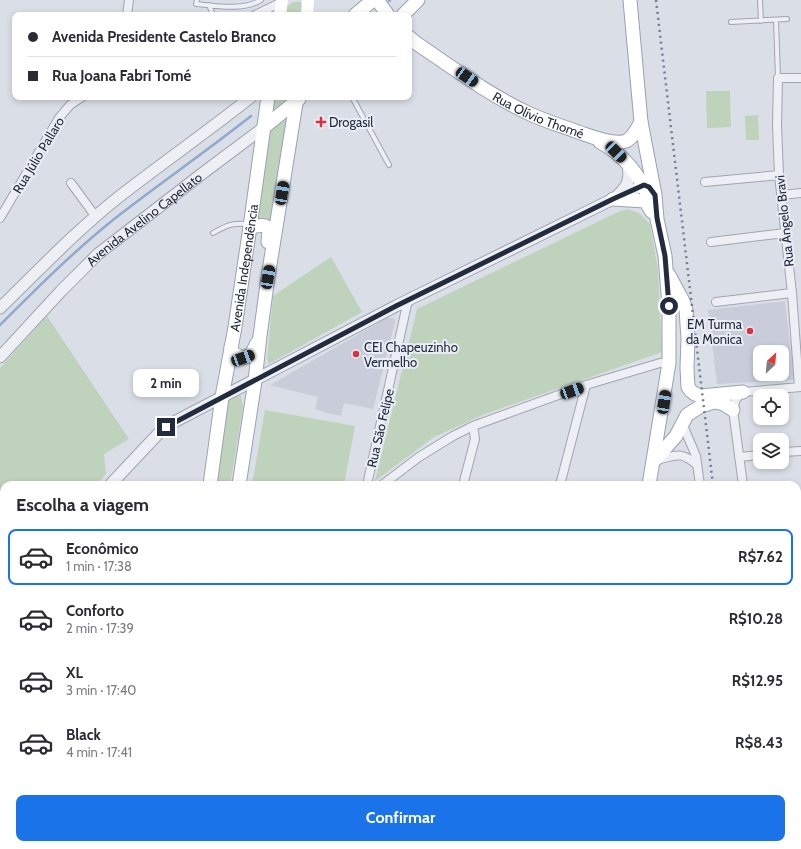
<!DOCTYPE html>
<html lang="pt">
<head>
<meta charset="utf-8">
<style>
	body { margin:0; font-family:Cabin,sans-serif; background:#f2f2f3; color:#2b2b33; height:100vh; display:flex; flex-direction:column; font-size:15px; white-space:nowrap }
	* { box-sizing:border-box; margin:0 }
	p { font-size:13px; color:#7c7c81 }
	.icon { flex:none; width:22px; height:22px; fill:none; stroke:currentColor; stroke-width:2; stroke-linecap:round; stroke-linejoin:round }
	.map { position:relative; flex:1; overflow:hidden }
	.panel { position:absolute; left:0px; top:481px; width:801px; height:368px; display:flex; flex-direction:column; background:#fff; border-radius:12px 12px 0 0; box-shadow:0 2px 6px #0003 }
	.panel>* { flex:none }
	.top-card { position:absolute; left:12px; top:12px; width:400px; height:88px; border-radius:8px; box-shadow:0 2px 6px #0003; display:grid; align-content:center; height:88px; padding:0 16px; background:#fff }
	.needle { width:26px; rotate:26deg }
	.tools { position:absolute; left:753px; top:345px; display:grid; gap:8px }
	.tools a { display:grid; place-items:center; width:36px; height:36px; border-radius:8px; background:#fff; box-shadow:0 2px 6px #0003; font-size:20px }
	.end { position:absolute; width:18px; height:18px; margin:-9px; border:5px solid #232b3e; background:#fff; box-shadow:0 0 0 2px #fff }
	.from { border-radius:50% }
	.bubble { position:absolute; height:28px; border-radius:8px; background:#fff; box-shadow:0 2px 6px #0003; font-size:13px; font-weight:700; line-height:28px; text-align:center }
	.car { position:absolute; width:12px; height:24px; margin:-12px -6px; border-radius:5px; box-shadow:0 0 3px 1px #0007; background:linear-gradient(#222 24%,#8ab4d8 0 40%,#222 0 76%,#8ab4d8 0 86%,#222 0) }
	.top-card b { display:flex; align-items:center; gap:14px; height:38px; font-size:15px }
	.top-card b+b { border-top:1px solid #e1e1e2 }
	.top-card i { width:10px; height:10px; background:#2b2b33 }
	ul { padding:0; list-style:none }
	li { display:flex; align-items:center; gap:12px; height:56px; margin:0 8px 6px; padding:0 8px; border:2px solid transparent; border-radius:8px }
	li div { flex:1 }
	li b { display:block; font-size:15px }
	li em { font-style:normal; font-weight:700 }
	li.selected { border-color:#1a73e8 }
	li>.icon { width:36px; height:36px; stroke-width:1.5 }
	h2 { padding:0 16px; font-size:18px; line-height:48px }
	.cta { display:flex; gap:8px; margin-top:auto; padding:8px 16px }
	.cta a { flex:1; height:46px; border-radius:8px; background:#1a73e8; color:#fff; font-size:16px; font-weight:700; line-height:46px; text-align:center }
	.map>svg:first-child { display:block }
</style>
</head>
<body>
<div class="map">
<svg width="801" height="849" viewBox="0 0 801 849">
	<rect width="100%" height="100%" fill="#dadee7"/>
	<!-- built -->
	<path fill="#c8cdd9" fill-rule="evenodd" d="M785 301 794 380 717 384 708 310ZM760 352H782V374H760Z
		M387 318H394L395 322 373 409 344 403 341 416 331 414 315 409 318 397 270 385Z"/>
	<!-- grass -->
	<path fill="#bfd2bb" d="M293 2H300L304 7 303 15H284L285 8Z
		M706 91H730L731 127 707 128Z
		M275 97H290L278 107 274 109 273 108Z
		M758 115 759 140H746L745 116Z
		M285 118 287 122 273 226 255 222 269 131Z
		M627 209 639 213 650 224 658 270 662 352 485 414 434 437 375 481 417 309 618 212Z
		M331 257 362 312 269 364 267 359 273 296Z
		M47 316 129 439 104 454 106 474 96 485H4V585L0 593V368Z
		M238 393 241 397 243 407 230 485H212L226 398Z
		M265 410 355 426 344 485H252Z"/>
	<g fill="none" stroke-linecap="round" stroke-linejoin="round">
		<!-- stream -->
		<path stroke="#91a9cb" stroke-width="2.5" d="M389 1 390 0
			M376 15 377 14
			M0 325C38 287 76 249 118 216 162 182 208 150 251 116"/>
		<!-- service casing -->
		<g stroke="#9fa5b1" stroke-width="6">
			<path id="service" d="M197 0 196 4C216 6 243 11 261 0
				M760 0 761 21
				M209 5 213 15
				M776 20 778 78
				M731 22 787 19
				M352 97 389 165
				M213 233C227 225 232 223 248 224
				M225 845 241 849
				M16 849V845
				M373 849 374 845"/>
		</g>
		<!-- minor casing -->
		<g stroke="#9fa5b1" stroke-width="10">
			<path id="minor" d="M127 15 129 0
				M255 15 282 2
				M705 182 779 175
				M71 183 96 217
				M781 195 801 193
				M0 218 59 118 70 105 82 97
				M711 242 785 233
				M716 302 792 293
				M799 387 792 293 779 175 777 125 778 78H801
				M682 423 696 456 700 485
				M782 452 801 451
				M739 457 760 455
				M656 460C676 456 680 450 697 465
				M367 485 408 300
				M382 485 419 457 453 436 473 426 586 385 660 363H669
				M463 485 475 439 473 426
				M560 485 586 385
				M743 485 733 410 736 399 743 392 801 387
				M797 517 801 516
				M275 849 276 845
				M700 849 701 845
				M735 849V845"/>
		</g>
		<!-- tertiary casing -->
		<g stroke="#9fa5b1" stroke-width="13">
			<g id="tertiary">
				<path d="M618 195C629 185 630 179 628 164"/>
				<path d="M0 308C39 270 77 230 120 196 164 162 208 131 251 97"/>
				<path id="s1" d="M0 357 61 291 98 254 203 173 263 128"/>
				<path d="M110 485 158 434 166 427 176 421 396 306 613 199 644 185"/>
				<path d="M0 621 4 614"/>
				<path d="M626 845 642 849"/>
			</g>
		</g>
		<!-- primary casing -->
		<g stroke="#99a1b3" stroke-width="15">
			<g id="primary">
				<path d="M377 0 388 15"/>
				<path d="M630 0 641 122 655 195 657 219 665 256 669 306V363L649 485"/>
				<path d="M355 15 373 0"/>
				<path d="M403 15 418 0"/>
				<path id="s2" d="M409 37 416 43C453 68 489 95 530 114 545 121 562 126 578 132 590 136 613 146 626 141 633 138 637 129 641 122"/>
				<path d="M263 128 299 99"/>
				<path d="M600 142C624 155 640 175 650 200"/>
				<path d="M613 199 645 201 652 212"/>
				<path d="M250 227C257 226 265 223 269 229L268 242"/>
				<path d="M669 275 683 301 686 310 688 338 687 368 688 387 691 391 695 394 701 396 743 392"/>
				<path d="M231 347 232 353 243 358 251 355 257 343"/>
				<path d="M654 461 676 436 687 415 701 406 714 402 724 404 733 410"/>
				<path id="s3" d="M210 485 222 397 235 327 250 227 268 97"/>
				<path d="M239 485 255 381 260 336 268 277 297 97"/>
				<path d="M160 849V845"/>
				<path d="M188 849V845"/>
				<path d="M572 849 573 845"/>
			</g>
		</g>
		<!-- service -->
		<use href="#service" stroke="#edeff5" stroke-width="4"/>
		<!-- minor -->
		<use href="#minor" stroke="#edeff5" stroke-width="8"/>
		<!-- tertiary -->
		<use href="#tertiary" stroke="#edeff5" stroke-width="11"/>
		<!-- secondary -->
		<path stroke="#fff" stroke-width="12" d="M280 15 282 0
			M307 15 308 0"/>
		<!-- primary -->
		<use href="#primary" stroke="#fff" stroke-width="13"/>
		<!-- rail -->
		<path stroke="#737c92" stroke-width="2.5" stroke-dasharray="2 4" stroke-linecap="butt" d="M656 0 713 485
			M719 849V845"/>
	</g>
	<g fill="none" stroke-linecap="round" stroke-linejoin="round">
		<!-- route -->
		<path stroke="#232b3e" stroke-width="5" d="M166 427 396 306 613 199 644 185 649 187 655 195 657 218 665 256 669 306"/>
	</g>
	<!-- markers -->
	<g fill="#da313e" stroke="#eaedf5" stroke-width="1.5">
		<path d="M319 116h4v4h4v4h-4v4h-4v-4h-4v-4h4z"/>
		<circle cx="750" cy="331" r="4"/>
		<circle cx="356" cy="354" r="4"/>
	</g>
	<g text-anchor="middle" stroke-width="4" stroke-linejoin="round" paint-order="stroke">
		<!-- street labels -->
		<g font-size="13" fill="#232b3e" stroke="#eaedf5">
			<text dy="5" stroke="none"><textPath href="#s2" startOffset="152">Rua Olívio Thomé</textPath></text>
			<text transform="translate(38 155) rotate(-59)" y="5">Rua Júlio Pallaro</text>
			<text dy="5" stroke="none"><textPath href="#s1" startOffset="200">Avenida Avelino Capellato</textPath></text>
			<text transform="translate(784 221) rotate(-96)" y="5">Rua Ângelo Bravi</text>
			<text dy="5" stroke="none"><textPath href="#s3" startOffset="220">Avenida Independência</textPath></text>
			<text transform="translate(380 428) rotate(-77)" y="5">Rua São Felipe</text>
		</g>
		<!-- poi labels -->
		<g font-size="13" fill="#232b3e" stroke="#eaedf5" text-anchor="start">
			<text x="329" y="127">Drogasil</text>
			<text x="742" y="329" text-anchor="end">EM Turma<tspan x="742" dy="15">da Monica</tspan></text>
			<text x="364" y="352">CEI Chapeuzinho<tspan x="364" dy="15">Vermelho</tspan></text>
		</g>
	</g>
</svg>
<div class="tools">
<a><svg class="needle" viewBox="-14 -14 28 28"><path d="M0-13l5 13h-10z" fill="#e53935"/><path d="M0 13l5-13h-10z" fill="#7c7c81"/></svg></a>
<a><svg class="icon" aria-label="locate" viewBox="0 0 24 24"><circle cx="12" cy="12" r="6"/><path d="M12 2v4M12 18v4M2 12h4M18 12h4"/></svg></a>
<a><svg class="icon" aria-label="layers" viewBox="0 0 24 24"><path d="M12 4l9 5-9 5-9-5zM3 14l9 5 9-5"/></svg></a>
</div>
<i class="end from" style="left:669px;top:306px"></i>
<i class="end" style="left:166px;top:427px"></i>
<div class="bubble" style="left:133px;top:369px;width:66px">2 min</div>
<i class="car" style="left:467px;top:77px;rotate:124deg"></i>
<i class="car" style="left:616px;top:152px;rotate:135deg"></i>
<i class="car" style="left:282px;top:193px;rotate:9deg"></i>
<i class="car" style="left:268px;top:277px;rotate:10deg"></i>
<i class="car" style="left:243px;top:358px;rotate:70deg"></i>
<i class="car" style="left:572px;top:391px;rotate:70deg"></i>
<i class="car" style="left:664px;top:402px;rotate:9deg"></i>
<div class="top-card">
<b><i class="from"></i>Avenida Presidente Castelo Branco</b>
<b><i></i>Rua Joana Fabri Tomé</b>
</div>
<section class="panel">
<h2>Escolha a viagem</h2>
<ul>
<li class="selected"><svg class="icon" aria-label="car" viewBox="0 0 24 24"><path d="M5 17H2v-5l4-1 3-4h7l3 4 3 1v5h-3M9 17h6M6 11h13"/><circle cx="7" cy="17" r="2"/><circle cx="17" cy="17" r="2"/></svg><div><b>Econômico</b><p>1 min · 17:38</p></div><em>R$7.62</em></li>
<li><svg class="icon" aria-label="car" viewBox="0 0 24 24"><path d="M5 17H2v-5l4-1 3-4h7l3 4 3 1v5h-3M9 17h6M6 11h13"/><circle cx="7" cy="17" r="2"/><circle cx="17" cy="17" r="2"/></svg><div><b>Conforto</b><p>2 min · 17:39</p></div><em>R$10.28</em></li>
<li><svg class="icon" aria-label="car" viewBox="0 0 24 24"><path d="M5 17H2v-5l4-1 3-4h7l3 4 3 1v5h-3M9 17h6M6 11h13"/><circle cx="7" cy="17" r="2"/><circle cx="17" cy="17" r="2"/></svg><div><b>XL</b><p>3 min · 17:40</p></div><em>R$12.95</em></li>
<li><svg class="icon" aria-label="car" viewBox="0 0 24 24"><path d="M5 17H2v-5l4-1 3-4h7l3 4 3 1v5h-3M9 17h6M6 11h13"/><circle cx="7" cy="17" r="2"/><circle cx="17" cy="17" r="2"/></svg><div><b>Black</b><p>4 min · 17:41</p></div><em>R$8.43</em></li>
</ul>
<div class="cta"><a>Confirmar</a></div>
</section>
</div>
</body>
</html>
